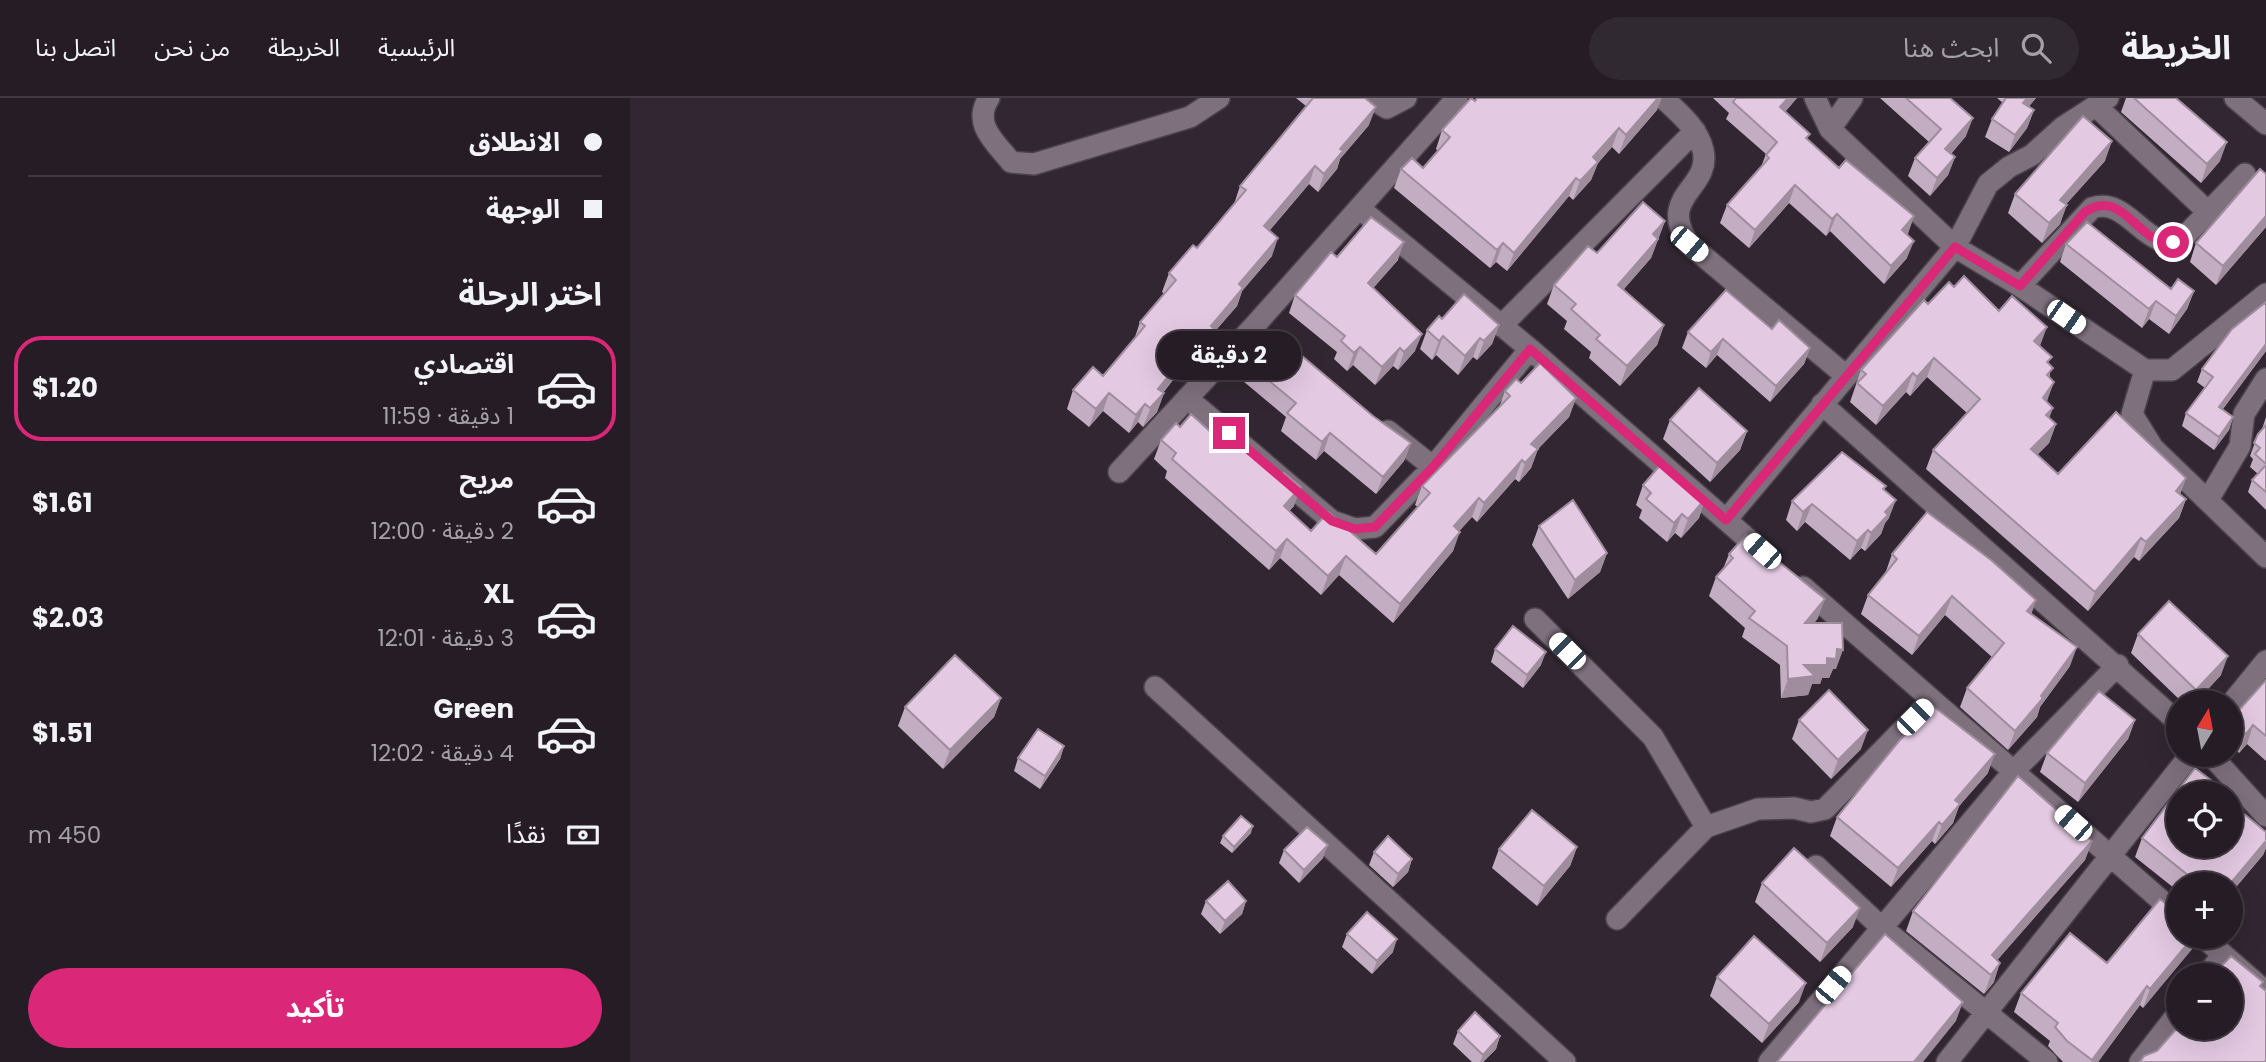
<!DOCTYPE html>
<html lang="ar">
<head>
<meta charset="utf-8">
<style>
	body { margin:0; font-family:Poppins,"Noto Sans Arabic",sans-serif; background:#312932; color:#f1f3f6; direction:rtl; height:100vh; display:flex; flex-direction:column; font-size:26px; white-space:nowrap }
	* { box-sizing:border-box; margin:0 }
	p { font-size:23px; color:#a3a1a7 }
	.icon { flex:none; width:38px; height:38px; fill:none; stroke:currentColor; stroke-width:2; stroke-linecap:round; stroke-linejoin:round }
	.map { position:relative; flex:1; overflow:hidden; direction:ltr }
	.details { display:flex; flex-direction:column; background:#251c25; width:630px }
	.details>* { flex:none }
	.top-card { display:grid; align-content:center; height:154px; padding:0 28px; background:#251c25 }
	.needle { width:46px; rotate:10deg }
	.controls { position:absolute; left:1536px; top:592px; display:grid; gap:14px }
	.controls a { display:grid; place-items:center; width:77px; height:77px; border-radius:50%; background:#251c25; box-shadow:0 7px 28px #0002,0 0 0 2px #423a42; font-size:35px }
	.end { position:absolute; width:32px; height:32px; margin:-16px; border:9px solid #db2777; background:#fff; box-shadow:0 0 0 4px #fff }
	.from { border-radius:50% }
	.bubble { position:absolute; height:49px; border-radius:24px; background:#251c25; box-shadow:0 7px 28px #0002,0 0 0 2px #423a42; font-size:23px; font-weight:700; line-height:49px; text-align:center; direction:rtl }
	.car { position:absolute; width:21px; height:42px; margin:-21px -10px; border-radius:9px; box-shadow:0 0 5px 2px #0007; background:linear-gradient(#fff 24%,#345 0 40%,#fff 0 76%,#345 0 86%,#fff 0) }
	.top-card b { display:flex; align-items:center; gap:24px; height:66px; font-size:26px }
	.top-card b+b { border-top:2px solid #423a42 }
	.top-card i { width:18px; height:18px; background:#f1f3f6 }
	ul { padding:0; list-style:none }
	li { display:flex; align-items:center; gap:21px; height:105px; margin:0 14px 10px; padding:0 14px; border:4px solid transparent; border-radius:28px }
	li div { flex:1 }
	li b { display:block; font-size:26px }
	li em { font-style:normal; font-weight:700 }
	li.on { border-color:#db2777 }
	li>.icon { width:63px; height:63px; stroke-width:1.5 }
	h2 { padding:0 28px; font-size:32px; line-height:84px }
	.pay { display:flex; align-items:center; gap:18px; height:77px; padding:0 28px; font-size:26px }
	.pay p { margin-inline-start:auto }
	.button { display:flex; gap:14px; margin-top:auto; padding:14px 28px }
	.button a { flex:1; height:80px; border-radius:42px; background:#db2777; color:#fff; font-size:28px; font-weight:700; line-height:80px; text-align:center }
	header { display:flex; align-items:center; gap:42px; box-sizing:border-box; height:98px; padding:0 35px; background:#251c25; border-bottom:2px solid #423a42 }
	header strong { font-size:33px }
	nav { display:flex; gap:38px; margin-inline-start:auto; font-size:24px }
	.search { width:490px; height:63px; background:#312932; display:flex; align-items:center; gap:18px; box-sizing:border-box; padding:0 24px; border-radius:38px; color:#a3a1a7; font-size:26px }
	main { display:flex; flex:1; min-height:0 }
	.map>svg:first-child { display:block }
</style>
</head>
<body>
<header>
<strong>الخريطة</strong>
<div class="search"><svg class="icon" aria-label="search" viewBox="0 0 24 24"><circle cx="10" cy="10" r="6"/><path d="M15 15l6 6"/></svg>ابحث هنا</div>
<nav><a>الرئيسية</a><a>الخريطة</a><a>من نحن</a><a>اتصل بنا</a></nav>
</header>
<main>
<div class="map">
<svg width="1636" height="964" viewBox="0 0 1636 964">
	<rect width="100%" height="100%" fill="#312631"/>
	<g fill="none" stroke-linecap="round" stroke-linejoin="round">
		<!-- street casing -->
		<g stroke="#4b424b" stroke-width="24">
			<path id="street" d="M359 0C342 26 365 44 381 64L404 66 560 19 589 0
				M741 0 757 10 776 0
				M1033 0C1048 14 1068 30 1073 52 1082 91 1026 97 1059 146L1215 277
				M1185 0 1200 31 1325 149 1390 188 1515 272H1542L1636 196
				M1605 0 1636 26
				M1466 8 1578 114
				M1200 31 1222 0
				M729 110 900 251 1135 456
				M1390 188 1462 110C1501 97 1517 162 1555 138L1615 76
				M871 228 1065 33
				M1515 272 1502 316 1523 350 1636 459
				M557 300 702 423 725 431 745 429 803 369 900 251
				M1192 306 1549 625
				M758 333 803 369
				M489 374 626 226 827 0
				M1578 402 1610 348 1614 316 1636 281
				M1096 422 1325 149 1358 86 1379 69 1402 57 1433 29 1478 0
				M1173 489 1549 818
				M905 521 1023 639 1076 729
				M525 589 935 964
				M1601 606 1636 563
				M1580 656 1636 718
				M1186 768 1251 829 1417 964
				M987 821 1076 729 1128 711 1164 710 1181 714 1195 711 1302 602
				M1572 838 1636 894
				M1577 877 1593 856
				M1139 964 1384 673 1488 567
				M1317 964 1561 656
				M1510 964 1549 914"/>
		</g>
		<!-- street -->
		<use href="#street" stroke="#7e707d" stroke-width="21"/>
	</g>
	<!-- wall -->
	<path fill="#c3adc2" d="M666 0H735L739 27 710 61 707 71 688 94 679 86 640 132 642 158 612 193 607 208 586 232 580 251 564 270 557 264 533 295H534L527 314 513 329 508 324 499 335 473 313 459 329 437 311 443 292 473 278 504 242 510 224 535 196 532 194 539 175 567 150 604 106 610 88 676 8Z
		M1083 0H1167L1155 14 1178 42 1209 70 1284 118 1277 137V160L1254 186 1200 133 1196 138 1159 105 1119 150 1090 125 1097 107 1131 69 1136 56 1096 21 1099 15Z
		M1250 0H1320L1336 38 1321 56 1325 59 1318 77 1300 98 1278 78 1285 60 1299 44Z
		M1367 0H1406L1398 9 1404 12 1397 30 1379 54 1355 39 1362 21 1373 5Z
		M1496 0H1546L1590 63 1571 85 1491 14Z
		M845 3 1027 12 989 56 982 49 968 65 961 82 943 102 939 98 877 173 866 164 860 170 764 90 771 71 793 70 808 53 806 51 812 32Z
		M1475 63 1436 106 1430 126 1412 145 1378 115 1385 96Z
		M1636 76V129L1586 187 1560 164 1566 145Z
		M1035 123 1021 160 993 192 1034 227 1027 247 990 288 959 260 961 254 934 231 937 223 917 206 924 187 967 155Z
		M1436 146 1541 191 1564 193 1557 211 1539 236 1519 221 1512 230 1430 164Z
		M707 159 768 162 743 190 785 253 768 272 763 268 745 287 723 267 717 273 704 261 707 254 659 215 665 197Z
		M1324 189 1369 213 1410 248 1419 266 1420 280 1417 304 1419 320 1426 326 1419 345 1407 357 1428 376 1556 380 1550 396 1556 401 1549 420 1509 463 1504 459 1458 513 1296 371 1303 352 1337 315 1297 279 1280 298 1276 294 1246 327 1220 304 1231 272 1298 206Z
		M1636 204V253L1593 311 1603 319 1599 332 1584 352 1552 328 1556 315 1575 290 1567 284 1572 271Z
		M812 221 869 227 862 246 847 262 843 259 828 277 806 257 802 262 790 251 797 232Z
		M1142 231 1180 250 1174 266 1140 304 1087 257 1076 270 1052 250 1058 234Z
		M619 266 743 318 781 345 774 363 746 396 694 353 686 362 651 333 656 319 613 283Z
		M891 285 946 300 939 319 908 351 901 370 889 384 885 381 847 424 842 419 829 433 823 453 763 525 709 477 691 497 650 460 639 472 535 380 537 373 524 361 531 342 550 329 664 408 659 413 681 433 746 456 788 409 785 407 792 388 869 310 875 293Z
		M1636 319V412L1618 394 1622 382 1628 376 1620 369 1623 361 1620 358 1628 336 1632 331Z
		M1040 322 1117 333 1110 352 1080 384 1033 341Z
		M1013 387 1075 401 1069 420 1051 440 1045 435 1037 444 1009 420 1012 412 1006 407Z
		M1256 388 1254 392 1259 420 1255 425 1251 436 1235 453 1231 450 1220 462 1175 424 1167 433 1156 422 1162 403Z
		M909 428 977 455 970 474 938 501 902 447Z
		M1099 456 1188 520 1184 525 1206 571H1203L1199 580H1192L1190 586H1182L1178 597 1151 600 1150 567 1112 539 1115 530 1079 498 1086 479 1093 471Z
		M1262 456 1401 516 1440 568 1410 609 1407 619 1378 652 1330 609 1337 590 1362 559 1315 517 1282 557 1231 516 1238 497 1255 476Z
		M1508 536 1591 577 1566 604H1552L1501 555Z
		M865 551 911 567 893 590 861 564Z
		M1636 582V663L1617 646 1609 655 1601 648V621Z
		M371 600 364 619 313 671 268 628 275 609Z
		M1169 622 1231 651 1201 681 1162 641Z
		M1505 622 1498 641 1448 704 1410 674 1417 655Z
		M434 648 430 661 410 691 384 673 388 660Z
		M1358 675 1329 708 1323 725 1305 746 1302 743 1261 789 1200 738 1207 719Z
		M1549 695 1636 734V750L1633 757 1601 795V786H1549V794L1505 759 1512 740Z
		M621 735 602 755 590 745 593 738Z
		M1462 743 1455 762 1367 862 1364 884 1354 896 1276 833 1283 813Z
		M947 749 940 768 907 808 862 770 869 751Z
		M654 752 693 760 669 785 649 765Z
		M744 754 782 761 778 774 763 789 739 767Z
		M1132 785 1223 829 1190 864 1125 804Z
		M576 803H616L612 816 590 836 571 816Z
		M717 836 763 854 742 876 712 849Z
		M1549 838H1566L1562 851 1513 910 1510 907 1468 964H1433L1418 948 1420 943 1384 914 1391 895 1477 865Z
		M1087 879 1169 904 1132 945 1080 898Z
		M828 933 870 938 866 951 853 964H842L823 946Z"/>
	<!-- shaded-wall -->
	<path fill="#9f8d9e" d="M1028 0H1032L1027 12 989 56 996 37Z
		M1158 0H1167L1144 26 1150 9Z
		M1397 0H1406L1387 23 1393 5Z
		M746 9 739 27 710 61 707 71 688 94 694 76 710 51Z
		M1404 12 1397 30 1379 54 1385 37Z
		M1343 20 1336 38 1309 69 1315 51Z
		M989 30 982 49 968 65 961 82 943 102 950 83 963 59Z
		M1482 43 1475 63 1423 121 1430 102Z
		M1597 44 1590 63 1571 85 1577 66Z
		M1325 59 1318 77 1300 98 1307 80Z
		M685 68 679 86 628 146 634 128Z
		M946 80 939 98 877 173 884 155Z
		M1165 87 1159 105 1119 150 1125 132Z
		M1437 107 1430 126 1412 145 1419 125Z
		M1207 116 1200 133 1196 138 1202 121Z
		M1284 118 1278 136 1266 150 1272 132Z
		M1636 118V129L1586 187 1593 168Z
		M1035 123 1021 160 981 206 988 187 1023 136Z
		M648 140 642 158 612 193 607 208 574 246 581 228 609 186Z
		M1284 143 1277 160 1254 186 1261 168Z
		M774 144 768 162 732 203 738 185Z
		M873 145 866 164 860 170 867 152Z
		M1564 193 1557 211 1539 236 1546 218Z
		M1526 203 1519 221 1512 230 1519 211Z
		M869 227 862 246 847 262 854 243Z
		M1034 227 1027 247 990 288 997 268Z
		M1417 229 1410 248 1404 243Z
		M586 233 580 251 564 270 570 251Z
		M792 236 785 253 768 272 774 254Z
		M813 238 806 257 802 262 809 243Z
		M850 240 843 259 828 277 835 258Z
		M1093 241 1087 257 1076 270 1081 254Z
		M564 246 557 264 522 308 534 295 527 314 513 329 528 291Z
		M1636 246V253L1585 321 1589 309Z
		M730 249 723 267 717 273 724 255Z
		M770 250 763 268 745 287 752 269Z
		M1180 250 1174 266 1140 304 1146 288Z
		M1304 260 1297 279 1280 298 1287 279Z
		M1283 275 1276 294 1246 327 1253 308Z
		M1424 284 1417 303 1406 319 1413 300Z
		M479 295 473 313 459 329 466 311Z
		M946 300 939 319 894 365 901 346Z
		M515 306 508 324 499 335 506 317Z
		M1423 310 1416 329V317Z
		M1603 319 1599 332 1584 352 1589 339Z
		M1426 326 1419 345 1394 370 1401 351Z
		M1117 333 1110 352 1080 384 1087 365Z
		M700 335 694 353 686 362 692 344Z
		M781 345 774 363 746 396 753 379Z
		M908 351 901 370 889 384 895 365Z
		M892 362 885 381 847 424 854 405Z
		M1556 380 1549 399 1546 393Z
		M671 389 664 408 647 427 654 408Z
		M849 400 842 419 817 447 824 428Z
		M1075 401 1069 420 1051 440 1058 421Z
		M1556 401 1549 420 1509 463 1516 444Z
		M1266 402 1259 420 1255 425 1251 436 1235 453 1241 435 1255 414Z
		M1182 406 1175 424 1167 433 1173 414Z
		M1052 416 1045 435 1037 444 1044 425Z
		M1238 432 1231 450 1220 462 1227 443Z
		M830 434 823 453 763 525 770 506Z
		M1511 440 1504 459 1458 513 1465 494Z
		M657 441 650 460 639 472 646 453Z
		M977 455 970 474 938 501 945 482Z
		M716 458 709 477 691 497 698 478Z
		M1322 498 1315 517 1282 557 1289 538Z
		M1195 501 1188 520 1168 544 1175 525Z
		M1406 502 1400 521 1397 513Z
		M1447 549 1440 568 1410 609 1407 619 1378 652 1385 633Z
		M1207 551 1213 552 1206 571H1203L1199 580H1192L1190 586H1182L1178 597 1151 600 1158 581 1174 567 1197 560Z
		M916 554 911 567 893 590 897 577Z
		M1598 558 1591 577 1566 604H1562L1566 592Z
		M371 600 364 619 313 671 320 652Z
		M1505 622 1498 641 1448 704 1455 685Z
		M1623 627 1617 646 1609 655 1616 636Z
		M1238 632 1231 651 1201 681 1208 662Z
		M434 648 430 661 410 691 415 678Z
		M1365 656 1358 675 1329 708 1323 725 1305 746 1312 727 1325 702Z
		M1309 724 1302 743 1261 789 1268 770Z
		M623 728 621 735 602 755 604 749Z
		M1462 743 1455 762 1357 874 1362 857Z
		M1636 743V750L1633 757 1601 795V786H1600Z
		M698 747 693 760 669 785 674 772Z
		M947 749 940 768 907 808 914 788Z
		M782 761 778 774 763 789 768 776Z
		M616 803 612 816 590 836 595 823Z
		M1230 810 1223 829 1190 864 1197 845Z
		M1564 838H1566L1562 851 1513 910 1520 891Z
		M767 841 763 854 742 876 747 863Z
		M1370 865 1364 884 1354 896 1361 877Z
		M1176 885 1169 904 1132 945 1139 926Z
		M1517 888 1510 907 1468 964H1461Z
		M1333 904 1326 923 1293 964H1284Z
		M870 938 866 951 853 964H850L853 957Z"/>
	<!-- building -->
	<path fill="#e3c9e2" stroke="#9f8d9e" stroke-width="2" d="M683 0H735L746 9 710 51 713 53 694 76 685 68 634 128 648 140 609 186 613 190 581 228 586 233 570 251 564 246 528 291 534 295 520 310 515 306 506 317 479 295 466 311 443 292 463 269 473 278 515 228 510 224 546 182 539 175 563 147 567 150 616 92 610 88Z
		M841 0 845 3 847 0H1028L996 37 989 30 963 59 968 64 950 83 946 80 884 155 873 145 867 152 771 71 782 60 793 70 820 39 812 32Z
		M1106 0H1158L1150 9 1180 36 1176 40 1209 70 1216 62 1284 118 1272 132 1284 143 1261 168 1207 116 1202 121 1165 87 1125 132 1097 107 1139 60 1136 57 1147 44 1103 4Z
		M1276 0H1320L1343 20 1315 51 1325 59 1307 80 1285 60 1311 31Z
		M1376 0H1397L1393 5 1404 12 1385 37 1362 21Z
		M1504 0H1546L1597 44 1577 66Z
		M1453 18 1482 43 1430 102 1437 107 1419 125 1385 96Z
		M1630 71 1636 76V118L1593 168 1566 145Z
		M1013 104 1035 123 1023 136 1028 141 988 187 1034 227 997 268 966 241 970 237 941 211 946 206 924 187 958 148 967 155Z
		M741 119 774 144 738 185 792 236 774 254 770 250 752 269 730 249 724 255 711 243 715 238 665 197 701 154 707 159Z
		M1457 124 1541 191 1548 181 1564 193 1546 218 1526 203 1519 211 1436 146Z
		M1334 178 1369 213 1382 198 1417 229 1404 243 1422 259 1417 264 1423 270 1417 277 1424 284 1413 300 1423 310 1416 317 1426 326 1401 351 1428 376 1486 314 1556 380 1546 393 1556 401 1516 444 1511 440 1465 494 1303 352 1350 301 1304 260 1287 279 1283 275 1253 308 1227 285 1236 276 1231 272 1294 202 1298 206 1319 184 1324 189Z
		M1096 192 1142 231 1149 222 1180 250 1146 288 1093 241 1081 254 1058 234Z
		M834 196 869 227 854 243 850 240 835 258 813 238 809 243 797 232 809 218 812 221Z
		M1636 204V246L1589 309 1603 319 1589 339 1556 315 1583 279 1572 271 1602 231Z
		M645 235 743 318 781 345 753 379 700 335 692 344 657 315 666 305 619 266Z
		M910 265 946 300 901 346 908 351 895 365 892 362 854 405 849 400 824 428 830 434 770 506 716 458 698 478 657 441 646 453 542 361 546 355 531 342 546 325 550 329 561 316 595 347 602 339 649 381 654 375 671 389 654 408 681 433 698 414 746 456 800 395 792 388 880 298 875 293 886 281 891 285Z
		M1069 290 1117 333 1087 365 1040 322Z
		M1636 327V366L1625 356 1630 350 1624 345 1628 336Z
		M1212 354 1256 388 1253 391 1266 402 1255 414 1258 417 1241 435 1238 432 1227 443 1182 406 1173 414 1162 403Z
		M1033 364 1075 401 1058 421 1052 416 1044 425 1016 401 1021 395 1013 387Z
		M1636 367V394L1622 382Z
		M943 402 977 455 945 482 909 428Z
		M1297 414 1361 462 1406 502 1397 513 1447 549 1411 598 1413 600 1385 633 1337 590 1374 545 1322 498 1289 538 1238 497 1267 461 1262 456Z
		M1116 437 1195 501 1175 525H1212L1213 552 1207 551 1206 561 1197 560V567H1174L1185 578 1158 581 1157 548 1119 520 1125 513 1086 479 1103 460 1099 456Z
		M1539 503 1598 558 1566 592 1508 536Z
		M883 528 916 554 897 577 865 551Z
		M325 557 371 600 320 652 275 609Z
		M1636 582V638L1623 627 1616 636 1601 623V621Z
		M1199 592 1238 632 1208 662 1169 622Z
		M1469 593 1505 622 1455 685 1417 655Z
		M1303 608 1365 656 1325 702 1330 706 1312 727 1309 724 1268 770 1207 719 1269 643Z
		M408 631 434 648 415 678 388 660Z
		M1565 670 1598 695H1549V747H1601V705L1636 734V743L1600 786H1569L1512 740Z
		M1388 678 1462 743 1362 857 1370 865 1361 877 1283 813Z
		M902 712 947 749 914 788 869 751Z
		M611 718 623 728 604 749 593 738Z
		M677 729 698 747 674 772 654 752Z
		M758 738 782 761 768 776 744 754Z
		M1164 750 1230 810 1197 845 1132 785Z
		M598 783 616 803 595 823 576 803Z
		M1530 801 1549 816V838H1564L1520 891 1517 888 1462 962 1437 943 1425 929 1428 925 1391 895 1440 835 1477 865Z
		M737 814 767 841 747 863 717 836Z
		M1255 836 1333 904 1284 964H1147Z
		M1124 838 1176 885 1139 926 1087 879Z
		M1601 858 1633 884 1630 888 1636 893V962L1635 964H1510L1514 958 1527 953 1549 928V929H1601V877H1583Z
		M845 914 870 938 853 957 828 933Z"/>
	<g fill="none" stroke-linecap="round" stroke-linejoin="round">
		<!-- route -->
		<path stroke="#db2777" stroke-width="9" d="M599 335 702 423 725 431 745 429 803 369 900 251 1096 422 1325 149 1390 188 1455 114C1494 88 1507 148 1543 144"/>
	</g>
</svg>
<div class="controls">
<a><svg class="needle" viewBox="-14 -14 28 28"><path d="M0-13l5 13h-10z" fill="#e53935"/><path d="M0 13l5-13h-10z" fill="#a3a1a7"/></svg></a>
<a><svg class="icon" aria-label="locate" viewBox="0 0 24 24"><circle cx="12" cy="12" r="6"/><path d="M12 2v4M12 18v4M2 12h4M18 12h4"/></svg></a>
<a>+</a>
<a>−</a>
</div>
<i class="end from" style="left:1543px;top:144px"></i>
<i class="end" style="left:599px;top:335px"></i>
<div class="bubble" style="left:527px;top:233px;width:144px">2 دقيقة</div>
<i class="car" style="left:1059px;top:146px;rotate:130deg"></i>
<i class="car" style="left:1436px;top:219px;rotate:125deg"></i>
<i class="car" style="left:1132px;top:453px;rotate:311deg"></i>
<i class="car" style="left:937px;top:553px;rotate:315deg"></i>
<i class="car" style="left:1285px;top:619px;rotate:45deg"></i>
<i class="car" style="left:1443px;top:725px;rotate:311deg"></i>
<i class="car" style="left:1203px;top:887px;rotate:40deg"></i>
</div>
<section class="details">
<div class="top-card">
<b><i class="from"></i>الانطلاق</b>
<b><i></i>الوجهة</b>
</div>
<h2>اختر الرحلة</h2>
<ul>
<li class="on"><svg class="icon" aria-label="car" viewBox="0 0 24 24"><path d="M5 17H2v-5l4-1 3-4h7l3 4 3 1v5h-3M9 17h6M6 11h13"/><circle cx="7" cy="17" r="2"/><circle cx="17" cy="17" r="2"/></svg><div><b>اقتصادي</b><p>1 دقيقة · 11:59</p></div><em>$1.20</em></li>
<li><svg class="icon" aria-label="car" viewBox="0 0 24 24"><path d="M5 17H2v-5l4-1 3-4h7l3 4 3 1v5h-3M9 17h6M6 11h13"/><circle cx="7" cy="17" r="2"/><circle cx="17" cy="17" r="2"/></svg><div><b>مريح</b><p>2 دقيقة · 12:00</p></div><em>$1.61</em></li>
<li><svg class="icon" aria-label="car" viewBox="0 0 24 24"><path d="M5 17H2v-5l4-1 3-4h7l3 4 3 1v5h-3M9 17h6M6 11h13"/><circle cx="7" cy="17" r="2"/><circle cx="17" cy="17" r="2"/></svg><div><b>XL</b><p>3 دقيقة · 12:01</p></div><em>$2.03</em></li>
<li><svg class="icon" aria-label="car" viewBox="0 0 24 24"><path d="M5 17H2v-5l4-1 3-4h7l3 4 3 1v5h-3M9 17h6M6 11h13"/><circle cx="7" cy="17" r="2"/><circle cx="17" cy="17" r="2"/></svg><div><b>Green</b><p>4 دقيقة · 12:02</p></div><em>$1.51</em></li>
</ul>
<div class="pay"><svg class="icon" aria-label="cash" viewBox="0 0 24 24"><path d="M3 7h18v10H3z"/><circle cx="12" cy="12" r="2"/></svg>نقدًا<p>450 m</p></div>
<div class="button"><a>تأكيد</a></div>
</section>
</main>
</body>
</html>
